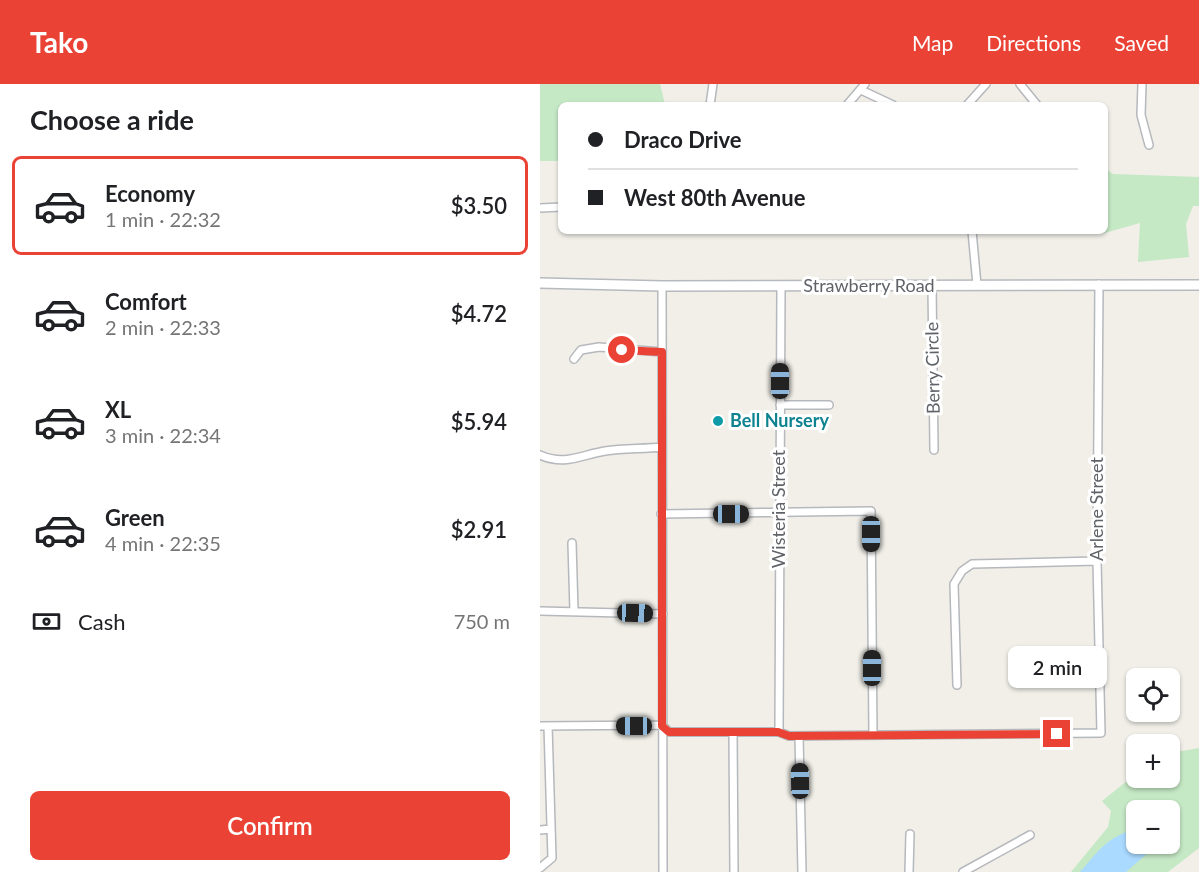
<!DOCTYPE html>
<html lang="en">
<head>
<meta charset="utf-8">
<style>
	body { margin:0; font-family:Lato,sans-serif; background:#f6f6f6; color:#202124; height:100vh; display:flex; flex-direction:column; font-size:22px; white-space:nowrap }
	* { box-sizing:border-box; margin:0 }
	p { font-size:20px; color:#757577 }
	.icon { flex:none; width:33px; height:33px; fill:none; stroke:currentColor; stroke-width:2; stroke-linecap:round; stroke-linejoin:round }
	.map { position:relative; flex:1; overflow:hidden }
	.sheet { display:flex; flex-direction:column; background:#fff; width:540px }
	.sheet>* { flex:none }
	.top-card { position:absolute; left:18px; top:18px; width:550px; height:132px; border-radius:9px; box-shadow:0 2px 4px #0004; display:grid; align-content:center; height:132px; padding:0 30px; background:#fff }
	.buttons { position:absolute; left:586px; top:584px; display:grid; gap:12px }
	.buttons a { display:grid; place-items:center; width:54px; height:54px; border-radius:9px; background:#fff; box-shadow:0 2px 4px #0004; font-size:30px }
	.end { position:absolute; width:27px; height:27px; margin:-14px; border:8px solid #ea4335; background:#fff; box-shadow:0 0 0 3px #fff }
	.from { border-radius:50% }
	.bubble { position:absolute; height:42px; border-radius:9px; background:#fff; box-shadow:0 2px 4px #0004; font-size:20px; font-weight:600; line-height:42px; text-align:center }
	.car { position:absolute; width:18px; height:36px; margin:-18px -9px; border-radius:8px; box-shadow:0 0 4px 2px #0007; background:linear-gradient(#222 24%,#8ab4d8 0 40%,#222 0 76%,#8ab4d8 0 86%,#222 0) }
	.top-card b { display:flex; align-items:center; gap:21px; height:57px; font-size:22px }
	.top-card b+b { border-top:2px solid #e0e0e0 }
	.top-card i { width:15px; height:15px; background:#202124 }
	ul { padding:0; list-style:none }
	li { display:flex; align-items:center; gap:18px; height:99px; margin:0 12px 9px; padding:0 18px; border:3px solid transparent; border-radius:9px }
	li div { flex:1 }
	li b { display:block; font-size:22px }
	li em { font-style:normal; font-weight:600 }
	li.on { border-color:#ea4335 }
	li>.icon { width:54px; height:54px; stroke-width:1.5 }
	h2 { padding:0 30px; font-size:27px; line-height:72px }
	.pay { display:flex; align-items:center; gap:15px; height:66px; padding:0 30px; font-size:22px }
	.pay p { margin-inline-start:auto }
	.button { display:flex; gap:12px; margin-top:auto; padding:12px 30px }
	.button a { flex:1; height:69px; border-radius:9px; background:#ea4335; color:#fff; font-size:24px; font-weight:600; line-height:69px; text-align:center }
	header { display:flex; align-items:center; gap:36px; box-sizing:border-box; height:84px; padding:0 30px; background:#ea4335; color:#fff }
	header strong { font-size:28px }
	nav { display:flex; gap:33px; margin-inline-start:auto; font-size:21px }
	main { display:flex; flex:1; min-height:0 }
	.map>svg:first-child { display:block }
</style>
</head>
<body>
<header>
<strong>Tako</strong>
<nav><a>Map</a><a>Directions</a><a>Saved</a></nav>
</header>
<main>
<section class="sheet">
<h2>Choose a ride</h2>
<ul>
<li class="on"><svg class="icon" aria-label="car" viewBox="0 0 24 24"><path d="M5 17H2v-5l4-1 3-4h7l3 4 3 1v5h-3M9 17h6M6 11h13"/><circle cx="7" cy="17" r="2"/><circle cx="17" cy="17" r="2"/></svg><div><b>Economy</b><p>1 min · 22:32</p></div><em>$3.50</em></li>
<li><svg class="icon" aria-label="car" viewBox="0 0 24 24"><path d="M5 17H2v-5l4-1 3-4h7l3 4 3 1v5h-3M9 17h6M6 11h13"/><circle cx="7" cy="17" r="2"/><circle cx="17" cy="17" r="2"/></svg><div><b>Comfort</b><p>2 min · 22:33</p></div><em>$4.72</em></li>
<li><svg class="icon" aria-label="car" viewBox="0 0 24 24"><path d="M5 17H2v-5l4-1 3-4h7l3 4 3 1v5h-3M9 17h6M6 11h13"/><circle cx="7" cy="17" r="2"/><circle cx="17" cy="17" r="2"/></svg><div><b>XL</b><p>3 min · 22:34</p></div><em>$5.94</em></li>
<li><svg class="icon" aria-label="car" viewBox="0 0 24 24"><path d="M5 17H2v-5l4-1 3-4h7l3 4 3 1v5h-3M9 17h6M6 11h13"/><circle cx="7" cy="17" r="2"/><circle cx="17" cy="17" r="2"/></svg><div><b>Green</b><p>4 min · 22:35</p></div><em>$2.91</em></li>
</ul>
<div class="pay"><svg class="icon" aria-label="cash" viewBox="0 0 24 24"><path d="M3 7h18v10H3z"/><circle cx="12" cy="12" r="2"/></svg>Cash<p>750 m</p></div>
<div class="button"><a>Confirm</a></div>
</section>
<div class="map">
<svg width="659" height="788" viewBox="0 0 659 788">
	<rect width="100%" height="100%" fill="#f1efe8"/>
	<!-- green -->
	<path fill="#c5e8c5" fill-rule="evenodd" d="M0 0H120L125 21H21V77H0Z
		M566 85 573 90 659 93V122H653L646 140 649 173 598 178 600 139 561 150V147H566Z
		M659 664V764L628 788H531L568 743 571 727 562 717 597 689V693H630V669ZM597 726H630V759H597Z"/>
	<!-- water -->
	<path fill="#aadaff" d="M597 744V759H619L586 788H540C561 764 565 755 597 744Z"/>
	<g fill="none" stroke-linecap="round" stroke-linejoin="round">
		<!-- street casing -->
		<g stroke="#b5b8bc" stroke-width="10">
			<path id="street" d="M480 0 497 21
				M602 0 601 31 609 61
				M321 6 353 21
				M170 21 173 0
				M307 21 325 0
				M427 21 446 0
				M0 124 21 123
				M432 147 437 201
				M392 201 394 366
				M122 202 123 788
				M34 275 41 266 59 263 122 268
				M240 321H289
				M0 371C25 382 41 371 65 367 83 364 103 365 122 363
				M121 430 331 427 333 651
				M32 459 34 527
				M0 527 123 530
				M417 601 414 500 422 487 432 480 557 477
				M0 642 122 641 129 648H239L249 652 561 649 557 477 559 200
				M193 648 194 788
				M239 648 241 202
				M259 652 262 788
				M0 746 11 745
				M0 784 12 774 8 642
				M369 788 370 750
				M423 788 490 751"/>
		</g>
		<!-- secondary casing -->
		<g stroke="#b6babf" stroke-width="12">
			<path id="secondary" d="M0 199 122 202 659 201"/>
		</g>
		<!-- street -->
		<use href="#street" stroke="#fff" stroke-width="7"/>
		<!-- secondary -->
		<use href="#secondary" stroke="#fff" stroke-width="9"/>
	</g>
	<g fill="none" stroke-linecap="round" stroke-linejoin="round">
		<!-- route -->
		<path stroke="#ea4335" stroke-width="8" d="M82 266 122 268V642L129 648H238L249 652 517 650"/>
	</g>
	<!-- markers -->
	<circle fill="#0f9aa8" stroke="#fff" stroke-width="2" cx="178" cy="337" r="6"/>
	<g text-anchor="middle" stroke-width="6" stroke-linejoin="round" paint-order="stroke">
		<!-- street labels -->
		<g font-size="18" fill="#5f6368" stroke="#fff">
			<text x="329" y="208">Strawberry Road</text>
			<text transform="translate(393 284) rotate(-91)" y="6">Berry Circle</text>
			<text transform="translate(239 425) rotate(-90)" y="6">Wisteria Street</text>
			<text transform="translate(557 425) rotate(-90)" y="6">Arlene Street</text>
		</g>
		<!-- culture labels -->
		<g font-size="18" font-weight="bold" fill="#0d838f" stroke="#fff" text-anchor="start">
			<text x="190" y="343">Bell Nursery</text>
		</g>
	</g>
</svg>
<div class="buttons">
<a><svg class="icon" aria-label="locate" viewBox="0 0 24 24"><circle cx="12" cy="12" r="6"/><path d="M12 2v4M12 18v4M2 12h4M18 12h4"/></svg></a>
<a>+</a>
<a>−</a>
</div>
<i class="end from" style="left:82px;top:266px"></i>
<i class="end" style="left:517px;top:650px"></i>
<div class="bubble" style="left:468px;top:562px;width:99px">2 min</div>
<i class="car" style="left:240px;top:297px;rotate:0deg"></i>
<i class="car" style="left:191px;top:430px;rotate:90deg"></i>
<i class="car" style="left:331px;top:450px;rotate:180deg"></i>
<i class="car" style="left:95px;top:529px;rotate:92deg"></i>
<i class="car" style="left:332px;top:584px;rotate:0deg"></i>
<i class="car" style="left:94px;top:642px;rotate:270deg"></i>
<i class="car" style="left:260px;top:697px;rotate:359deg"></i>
<div class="top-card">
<b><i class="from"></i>Draco Drive</b>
<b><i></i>West 80th Avenue</b>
</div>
</div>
</main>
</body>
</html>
